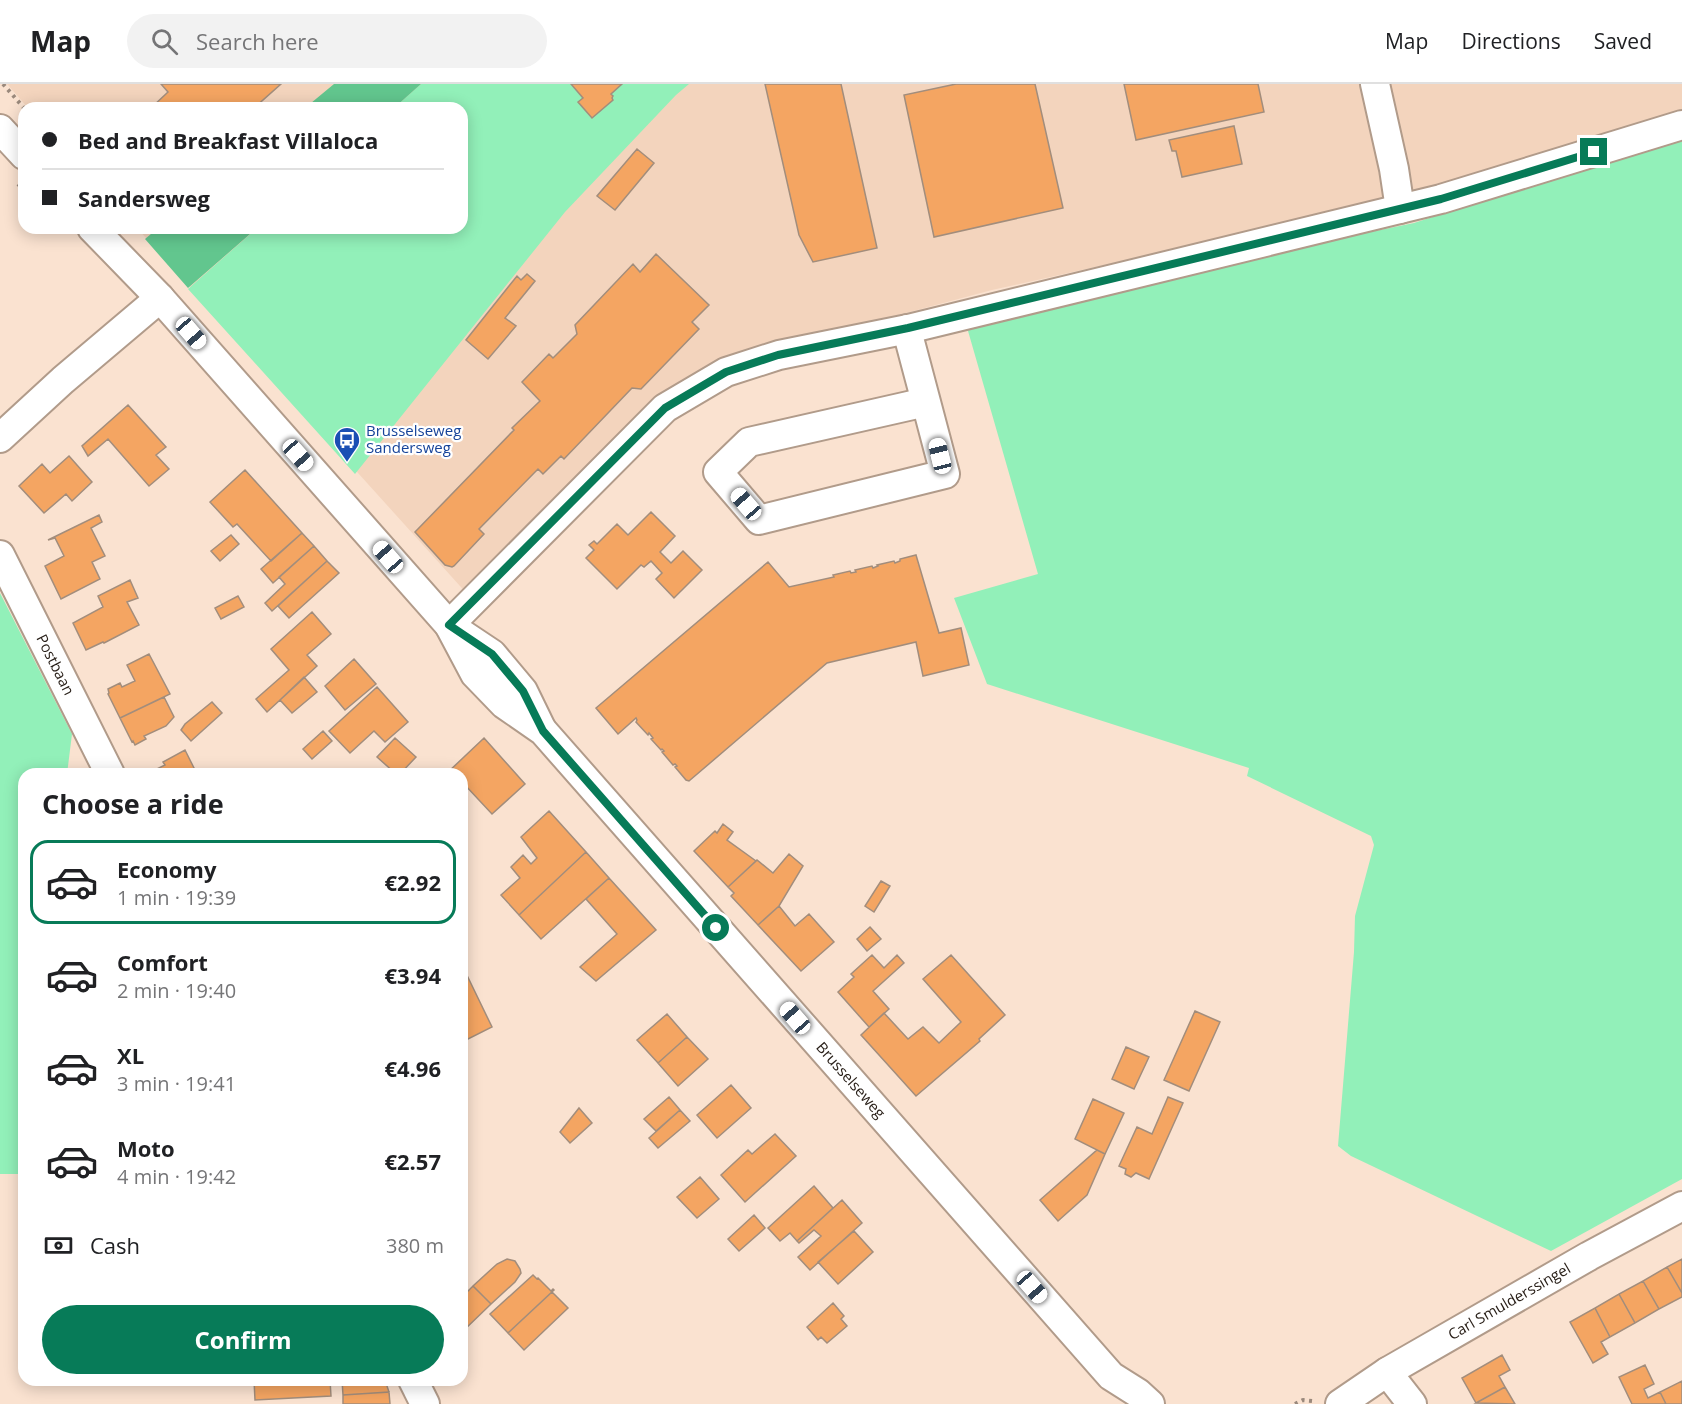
<!DOCTYPE html>
<html lang="en">
<head>
<meta charset="utf-8">
<style>
	body { margin:0; font-family:"Open Sans",sans-serif; background:#f2f2f2; color:#202124; height:100vh; display:flex; flex-direction:column; font-size:22px; white-space:nowrap }
	* { box-sizing:border-box; margin:0 }
	p { font-size:20px; color:#757577 }
	.icon { flex:none; width:33px; height:33px; fill:none; stroke:currentColor; stroke-width:2; stroke-linecap:round; stroke-linejoin:round }
	.map { position:relative; flex:1; overflow:hidden }
	.sheet { position:absolute; left:18px; top:684px; width:450px; height:618px; display:flex; flex-direction:column; background:#fff; border-radius:18px; box-shadow:0 3px 15px #0003 }
	.sheet>* { flex:none }
	.top-card { position:absolute; left:18px; top:18px; width:450px; height:132px; border-radius:18px; box-shadow:0 3px 15px #0003; display:grid; align-content:center; height:132px; padding:0 24px; background:#fff }
	.end { position:absolute; width:27px; height:27px; margin:-14px; border:8px solid #077b58; background:#fff; box-shadow:0 0 0 3px #fff }
	.from { border-radius:50% }
	.car { position:absolute; width:18px; height:36px; margin:-18px -9px; border-radius:8px; box-shadow:0 0 4px 2px #0007; background:linear-gradient(#fff 24%,#345 0 40%,#fff 0 76%,#345 0 86%,#fff 0) }
	.top-card b { display:flex; align-items:center; gap:21px; height:57px; font-size:22px }
	.top-card b+b { border-top:2px solid #e0e0e0 }
	.top-card i { width:15px; height:15px; background:#202124 }
	ul { padding:0; list-style:none }
	li { display:flex; align-items:center; gap:18px; height:84px; margin:0 12px 9px; padding:0 12px; border:3px solid transparent; border-radius:18px }
	li div { flex:1 }
	li b { display:block; font-size:22px }
	li em { font-style:normal; font-weight:700 }
	li.selected { border-color:#077b58 }
	li>.icon { width:54px; height:54px; stroke-width:1.5 }
	h2 { padding:0 24px; font-size:27px; line-height:72px }
	.pay { display:flex; align-items:center; gap:15px; height:66px; padding:0 24px; font-size:22px }
	.pay p { margin-inline-start:auto }
	.action { display:flex; gap:12px; margin-top:auto; padding:12px 24px }
	.action a { flex:1; height:69px; border-radius:36px; background:#077b58; color:#fff; font-size:24px; font-weight:700; line-height:69px; text-align:center }
	header { display:flex; align-items:center; gap:36px; box-sizing:border-box; height:84px; padding:0 30px; background:#fff; border-bottom:2px solid #e0e0e0 }
	header strong { font-size:28px }
	nav { display:flex; gap:33px; margin-inline-start:auto; font-size:21px }
	.search { width:420px; height:54px; background:#f2f2f2; display:flex; align-items:center; gap:15px; box-sizing:border-box; padding:0 21px; border-radius:33px; color:#757577; font-size:22px }
	.map>svg:first-child { display:block }
</style>
</head>
<body>
<header>
<strong>Map</strong>
<div class="search"><svg class="icon" aria-label="search" viewBox="0 0 24 24"><circle cx="10" cy="10" r="6"/><path d="M15 15l6 6"/></svg>Search here</div>
<nav><a>Map</a><a>Directions</a><a>Saved</a></nav>
</header>
<div class="map">
<svg width="1682" height="1320" viewBox="0 0 1682 1320">
	<rect width="100%" height="100%" fill="#fae2d0"/>
	<!-- built -->
	<path fill="#f3d4bd" d="M7 0H1682V31L1453 103 992 206 723 278 469 512 137 144H462V24H28Z"/>
	<!-- green -->
	<path fill="#92f0b9" d="M421 0H689L676 11 565 128 355 390 188 205 257 144H462V24H394Z
		M1682 51V1095L1551 1167 1351 1072 1338 1062 1354 868 1355 832 1374 761 1371 752 1247 692 1249 684 987 600 954 514 1038 490 966 240 1322 158 1414 139Z
		M0 509 72 650 67 690H24V1077L23 1090H0Z"/>
	<!-- forest -->
	<path fill="#62c68e" d="M334 0H421L394 24H305Z
		M158 144H257L188 204 145 155Z"/>
	<!-- building -->
	<path fill="#f4a562" stroke="#a28d7c" stroke-width="1.5" d="M161 0H281L254 24H151L168 8Z
		M571 0H622L611 10 613 12 612 14 613 16 592 34 578 18 583 14Z
		M765 0H841L877 164 813 178 799 151Z
		M956 0H1035L1063 124 934 153 904 11Z
		M1124 0H1258L1264 28 1136 56Z
		M1234 42 1242 80 1182 93 1176 67H1172L1169 56Z
		M637 65 654 79 615 126 597 112Z
		M656 170 709 221 692 238 699 245 641 305 632 304 564 375 561 372 543 390 538 385 479 445 484 450 454 482 452 483 445 481 415 448 514 346 512 344 540 317 522 298 549 270 553 274 577 250 575 241 633 180 640 188Z
		M527 190 535 197 505 234 516 242 488 275 466 256 517 192 521 196Z
		M128 321 166 363 156 371 169 385 149 402 108 355 88 372 82 362Z
		M69 372 92 398 72 417 66 410 44 429 19 402 42 380 50 389Z
		M245 386 302 449 271 477 237 440 233 443 210 418Z
		M651 428 675 452 660 468 671 479 683 467 702 486 674 514 656 495 662 489 651 477 644 483 641 481 617 505 586 474 594 466 589 461 594 457 597 460 617 440 628 451Z
		M99 431 102 438 91 444 105 472 92 478 100 495 61 515 45 482 64 472 55 454 48 456Z
		M302 449 314 462 273 499 261 485Z
		M231 451 239 460 220 477 211 467Z
		M314 462 327 477 272 527 265 519 285 500 279 493Z
		M916 471 939 549 961 544 969 581 923 592 916 558 827 579 689 697 686 696 675 683 677 682 675 680 673 681 662 668 664 667 662 665 661 666 651 655 653 654 649 649 648 651 636 638 637 636 636 634 618 650 596 624 768 478 789 503 834 493 833 491 850 487 851 489 856 488 855 486 872 482 873 484 878 482 877 481 894 477 895 479 900 477V475Z
		M327 477 339 489 289 534 278 522Z
		M130 496 138 514 127 518 139 541 104 559 103 558 86 566 73 539 103 523 98 512Z
		M238 512 244 523 221 535 215 524Z
		M312 528 331 550 307 571 317 582 267 628 256 615 289 586 271 565Z
		M149 570 170 610 120 634 108 610 109 609 108 605 120 599 122 603 135 597 127 581Z
		M354 575 376 600 345 626 325 602Z
		M304 593 317 608 292 629 280 616Z
		M377 603 408 638 385 658 374 647 350 669 329 647Z
		M164 613 174 633 166 642 144 652 146 655 135 661 133 657 132 658 120 634Z
		M212 618 222 629 191 657 181 646 185 640Z
		M323 647 332 657 312 675 303 665Z
		M395 654 416 673 400 690H396L377 673Z
		M484 654 525 700 492 730 464 700 462 702V690H446Z
		M185 666 197 690H147L165 681 163 678Z
		M549 727 586 768 519 831 501 811 520 794 511 783 523 771 531 780 537 774 521 753Z
		M723 740 733 748 727 756 756 777 728 803 694 767 715 747 717 749Z
		M586 768 609 794 541 855 519 831Z
		M789 770 803 782 779 822 758 841 731 812 734 809 728 803 757 776 773 789Z
		M609 794 656 846 596 897 580 883 617 850 586 815Z
		M881 797 890 802 874 828 865 822Z
		M779 822 795 842 809 830 834 858 801 887 758 841Z
		M870 843 881 855 867 867 857 855Z
		M872 871 884 884 897 871 904 879 873 907 889 925 869 943 838 908 854 893 851 890Z
		M951 871 1005 931 979 955 980 957 916 1012 861 951 884 929 908 955 923 943 939 959 961 938 923 895Z
		M462 881 492 943 462 958Z
		M1195 927 1220 938 1189 1007 1164 996Z
		M667 930 687 953 658 979 637 956Z
		M687 953 708 975 678 1002 658 979Z
		M1126 963 1149 973 1134 1005 1112 995Z
		M731 1001 751 1024 717 1054 697 1031Z
		M669 1013 680 1026 656 1047 644 1035Z
		M1168 1013 1183 1019 1149 1095 1136 1089 1131 1093 1125 1090 1126 1085 1119 1082 1137 1043 1152 1050Z
		M1093 1015 1124 1029 1105 1070 1075 1055Z
		M579 1024 592 1039 570 1059 560 1048Z
		M680 1026 690 1037 658 1064 649 1054Z
		M775 1050 796 1072 745 1118 721 1091 748 1066 752 1070Z
		M1097 1066 1105 1070 1087 1111 1058 1137 1040 1116Z
		M700 1093 719 1115 697 1134 677 1113Z
		M814 1102 833 1124 797 1157 790 1149 780 1157 768 1144Z
		M842 1116 862 1139 810 1186 798 1173 821 1152 814 1146 799 1159 797 1157Z
		M754 1131 765 1144 739 1167 728 1155Z
		M854 1147 873 1168 838 1200 818 1178Z
		M507 1175 515 1177 520 1185 521 1189 515 1198 491 1220 473 1202 497 1180Z
		M1682 1175V1209L1667 1183Z
		M1667 1183 1682 1209V1213L1659 1225 1643 1197Z
		M533 1191 537 1195 538 1194 551 1207 553 1205 554 1206 508 1249 490 1230Z
		M1643 1197 1659 1225 1635 1239 1619 1210Z
		M473 1202 491 1220 462 1248V1213Z
		M552 1208 568 1224 524 1266 508 1249Z
		M1619 1210 1635 1239 1610 1253 1595 1224Z
		M833 1219 844 1232 841 1235 847 1242 827 1259 821 1253 818 1256 807 1243Z
		M1595 1224 1610 1253 1601 1258 1608 1270 1593 1279 1570 1238Z
		M1502 1271 1510 1286 1499 1292 1505 1303 1476 1319 1462 1294Z
		M1645 1281 1654 1300 1644 1305 1648 1314 1660 1308 1666 1320H1632L1619 1293Z
		M254 1296H330L331 1312 255 1316Z
		M342 1296H385L389 1308 343 1311Z
		M1682 1297V1320H1666L1660 1308Z
		M1505 1303 1515 1320 1476 1319Z
		M389 1308 390 1320H343V1311Z"/>
	<g fill="none" stroke-linecap="round" stroke-linejoin="round">
		<!-- minor casing -->
		<g stroke="#b19b8a" stroke-width="32">
			<g id="minor">
				<path d="M1375 0 1394 85 1400 125"/>
				<path d="M0 45 24 71"/>
				<path id="s1" d="M92 144 160 214 449 541 475 590 504 620 543 647 1111 1292 1138 1309 1150 1320"/>
				<path d="M908 245 909 254 926 318 749 358 718 388 759 436 945 390 926 318"/>
				<path d="M0 354 63 296 160 214"/>
				<path id="s2" d="M0 471 110 690"/>
				<path d="M449 541 665 324 726 288 779 271 908 245 1441 115 1682 41"/>
				<path d="M453 544 492 570 523 607 541 644"/>
				<path d="M1387 1288 1412 1320"/>
				<path d="M413 1296 425 1320"/>
				<path id="s3" d="M1340 1320 1387 1288 1589 1172 1682 1122"/>
			</g>
		</g>
		<!-- path -->
		<path stroke="#9a897c" stroke-width="4" stroke-dasharray="3 4.5" stroke-linecap="butt" d="M3 0 24 24
			M18 100 24 106
			M1295 1320 1303 1316 1312 1317"/>
		<!-- minor -->
		<use href="#minor" stroke="#fff" stroke-width="28"/>
	</g>
	<g fill="none" stroke-linecap="round" stroke-linejoin="round">
		<!-- route -->
		<path stroke="#077b58" stroke-width="8" d="M716 844 543 647 523 607 492 570 449 541 665 324 726 288 778 271 908 244 1441 115 1594 68"/>
	</g>
	<!-- icons -->
	<defs>
		<g id="bus-pin" transform="scale(1.35)"><path d="M0 17L-7.5 6A9.5 9.5 0 1 1 7.5 6Z" fill="#1a4fb4" stroke="#fff"/><path d="M-5-6H5V4H4V6H2V4H-2V6H-4V4H-5ZM-3.5-4V0h7V-4ZM-3.5 1.2v1.5H-2V1.2ZM2 1.2v1.5H3.5V1.2Z" fill="#fff"/></g>
	</defs>
	<g fill-rule="evenodd">
		<use href="#bus-pin" x="347" y="356"/>
	</g>
	<g text-anchor="middle" stroke-width="4.5" stroke-linejoin="round" paint-order="stroke">
		<!-- transit labels -->
		<g font-size="15" fill="#164399" stroke="#fff" text-anchor="start">
			<text x="366" y="352">Brusselseweg<tspan x="366" dy="17">Sandersweg</tspan></text>
		</g>
		<!-- street labels -->
		<g font-size="15" fill="#2a211a" stroke="#fff">
			<text dy="5" stroke="none"><textPath href="#s2" startOffset="123">Postbaan</textPath></text>
			<text dy="5" stroke="none"><textPath href="#s1" startOffset="1144">Brusselseweg</textPath></text>
			<text dy="5" stroke="none"><textPath href="#s3" startOffset="198">Carl Smulderssingel</textPath></text>
		</g>
	</g>
</svg>
<i class="end from" style="left:716px;top:844px"></i>
<i class="end" style="left:1594px;top:68px"></i>
<i class="car" style="left:191px;top:249px;rotate:139deg"></i>
<i class="car" style="left:298px;top:371px;rotate:138deg"></i>
<i class="car" style="left:940px;top:372px;rotate:346deg"></i>
<i class="car" style="left:746px;top:420px;rotate:319deg"></i>
<i class="car" style="left:388px;top:473px;rotate:319deg"></i>
<i class="car" style="left:795px;top:934px;rotate:319deg"></i>
<i class="car" style="left:1032px;top:1203px;rotate:139deg"></i>
<div class="top-card">
<b><i class="from"></i>Bed and Breakfast Villaloca</b>
<b><i></i>Sandersweg</b>
</div>
<section class="sheet">
<h2>Choose a ride</h2>
<ul>
<li class="selected"><svg class="icon" aria-label="car" viewBox="0 0 24 24"><path d="M5 17H2v-5l4-1 3-4h7l3 4 3 1v5h-3M9 17h6M6 11h13"/><circle cx="7" cy="17" r="2"/><circle cx="17" cy="17" r="2"/></svg><div><b>Economy</b><p>1 min · 19:39</p></div><em>€2.92</em></li>
<li><svg class="icon" aria-label="car" viewBox="0 0 24 24"><path d="M5 17H2v-5l4-1 3-4h7l3 4 3 1v5h-3M9 17h6M6 11h13"/><circle cx="7" cy="17" r="2"/><circle cx="17" cy="17" r="2"/></svg><div><b>Comfort</b><p>2 min · 19:40</p></div><em>€3.94</em></li>
<li><svg class="icon" aria-label="car" viewBox="0 0 24 24"><path d="M5 17H2v-5l4-1 3-4h7l3 4 3 1v5h-3M9 17h6M6 11h13"/><circle cx="7" cy="17" r="2"/><circle cx="17" cy="17" r="2"/></svg><div><b>XL</b><p>3 min · 19:41</p></div><em>€4.96</em></li>
<li><svg class="icon" aria-label="car" viewBox="0 0 24 24"><path d="M5 17H2v-5l4-1 3-4h7l3 4 3 1v5h-3M9 17h6M6 11h13"/><circle cx="7" cy="17" r="2"/><circle cx="17" cy="17" r="2"/></svg><div><b>Moto</b><p>4 min · 19:42</p></div><em>€2.57</em></li>
</ul>
<div class="pay"><svg class="icon" aria-label="cash" viewBox="0 0 24 24"><path d="M3 7h18v10H3z"/><circle cx="12" cy="12" r="2"/></svg>Cash<p>380 m</p></div>
<div class="action"><a>Confirm</a></div>
</section>
</div>
</body>
</html>
